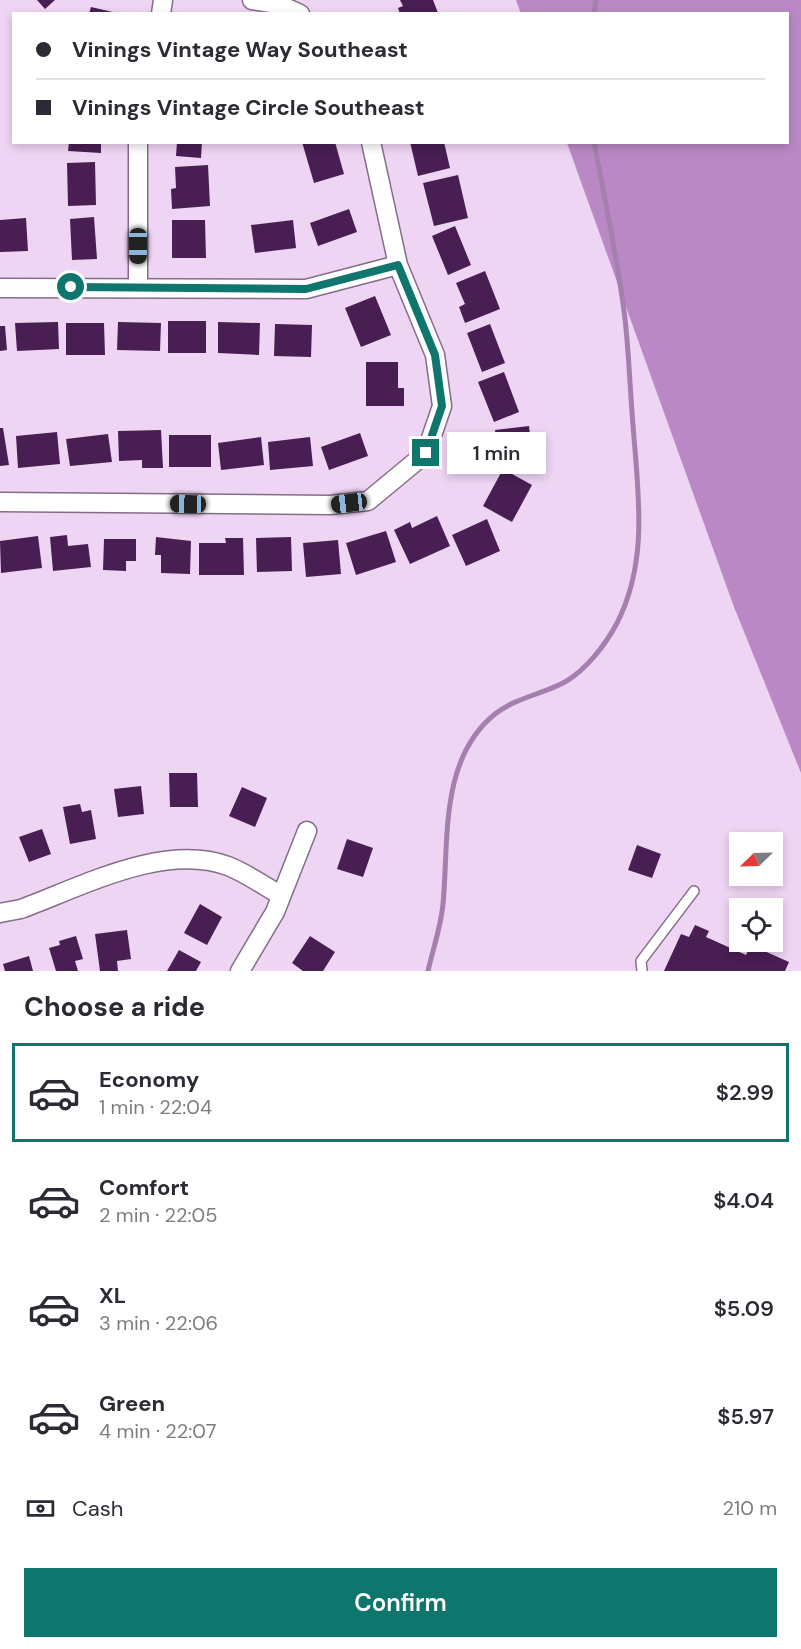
<!DOCTYPE html>
<html lang="en">
<head>
<meta charset="utf-8">
<style>
	body { margin:0; font-family:"DM Sans",sans-serif; background:#f2f2f3; color:#2b2b33; height:100vh; display:flex; flex-direction:column; font-size:22px; white-space:nowrap }
	* { box-sizing:border-box; margin:0 }
	p { font-size:20px; color:#7c7c81 }
	.icon { flex:none; width:33px; height:33px; fill:none; stroke:currentColor; stroke-width:2; stroke-linecap:round; stroke-linejoin:round }
	.map { position:relative; height:971px; overflow:hidden }
	.details { display:flex; flex-direction:column; background:#fff; flex:1 }
	.details>* { flex:none }
	.banner { position:absolute; left:12px; top:12px; width:777px; height:132px; border-radius:0px; box-shadow:0 3px 9px #0003; display:grid; align-content:center; height:132px; padding:0 24px; background:#fff }
	.needle { width:39px; rotate:247deg }
	.tools { position:absolute; left:729px; top:832px; display:grid; gap:12px }
	.tools a { display:grid; place-items:center; width:54px; height:54px; border-radius:0px; background:#fff; box-shadow:0 3px 9px #0003; font-size:30px }
	.end { position:absolute; width:27px; height:27px; margin:-14px; border:8px solid #0f766e; background:#fff; box-shadow:0 0 0 3px #fff }
	.from { border-radius:50% }
	.bubble { position:absolute; height:42px; border-radius:0px; background:#fff; box-shadow:0 3px 9px #0003; font-size:20px; font-weight:600; line-height:42px; text-align:center }
	.car { position:absolute; width:18px; height:36px; margin:-18px -9px; border-radius:8px; box-shadow:0 0 4px 2px #0007; background:linear-gradient(#222 24%,#8ab4d8 0 40%,#222 0 76%,#8ab4d8 0 86%,#222 0) }
	.banner b { display:flex; align-items:center; gap:21px; height:57px; font-size:22px }
	.banner b+b { border-top:2px solid #e1e1e2 }
	.banner i { width:15px; height:15px; background:#2b2b33 }
	ul { padding:0; list-style:none }
	li { display:flex; align-items:center; gap:18px; height:99px; margin:0 12px 9px; padding:0 12px; border:3px solid transparent; border-radius:0px }
	li div { flex:1 }
	li b { display:block; font-size:22px }
	li em { font-style:normal; font-weight:600 }
	li.current { border-color:#0f766e }
	li>.icon { width:54px; height:54px; stroke-width:1.5 }
	h2 { padding:0 24px; font-size:27px; line-height:72px }
	.pay { display:flex; align-items:center; gap:15px; height:66px; padding:0 24px; font-size:22px }
	.pay p { margin-inline-start:auto }
	.action { display:flex; gap:12px; margin-top:auto; padding:12px 24px }
	.action a { flex:1; height:69px; border-radius:0px; background:#0f766e; color:#fff; font-size:24px; font-weight:600; line-height:69px; text-align:center }
	.map>svg:first-child { display:block }
</style>
</head>
<body>
<div class="map">
<svg width="801" height="971" viewBox="0 0 801 971">
	<rect width="100%" height="100%" fill="#eed5f3"/>
	<!-- forest -->
	<path fill="#ba89c5" d="M516 0H801V773L734 607 567 143 788 142V14H521Z"/>
	<g fill="none" stroke-linecap="round" stroke-linejoin="round">
		<!-- stream -->
		<path stroke="#a57fae" stroke-width="5" d="M594 14 596 0
			M428 971C433 949 441 926 443 904 449 841 439 759 495 714 515 698 543 694 565 682 586 670 606 644 617 623 649 561 638 492 633 425 630 390 629 354 625 319 618 260 605 201 594 142"/>
	</g>
	<!-- building -->
	<path fill="#491e53" d="M37 0H55L45 9Z
		M400 0H433L438 13 400 14 398 8 403 6Z
		M91 7 117 13V14H89Z
		M69 142H101V153L68 151Z
		M177 142H202L201 158 176 156Z
		M302 142H335L344 174 314 183Z
		M410 142H444L450 168 418 176Z
		M95 162 96 205 68 206 67 163Z
		M208 165 210 206 172 209 171 189 176 188 175 167Z
		M458 175 468 218 434 226 423 183Z
		M349 209 357 232 318 246 310 223Z
		M94 217 97 259 72 260 70 219Z
		M26 218 28 251 0 252V220Z
		M172 220H205L206 258H172Z
		M293 220 296 248 255 253 251 225Z
		M455 226 471 265 448 275 432 236Z
		M485 271 500 309 465 323 459 307 465 304 456 283Z
		M375 296 391 335 361 347 345 308Z
		M168 321H206V353H168Z
		M58 322 59 349 17 351 15 323Z
		M118 322 161 323 160 351 117 350Z
		M218 322 260 323 259 355 218 353Z
		M66 323H104L105 355H66Z
		M275 324 312 325 311 357 274 356Z
		M490 324 505 363 482 372 467 333Z
		M0 326H5L7 350 0 351Z
		M366 362H398V388H404V406H366Z
		M504 372 519 412 494 422 478 382Z
		M529 426 533 460 499 464 495 430Z
		M0 428H3L9 465 0 466Z
		M161 430 163 468H142V460L119 461 118 431Z
		M57 432 60 464 18 468 16 436Z
		M360 433 368 456 329 470 321 447Z
		M108 434 112 462 70 466 66 439Z
		M169 435H211V467H169Z
		M261 437 264 465 221 470 218 443Z
		M310 437 313 466 270 470 268 442Z
		M503 469 532 485 512 522 483 506Z
		M437 516 450 546 410 564 394 530 410 522 412 528Z
		M487 519 500 551 466 566 452 535Z
		M386 531 396 562 356 575 346 543Z
		M67 535 68 546 88 544 91 567 53 571 50 537Z
		M38 536 42 568 1 573 0 541Z
		M156 537 191 541 190 574 161 573V555H155Z
		M291 537 292 571 257 572 256 538Z
		M225 538H243L244 575H199V543H226Z
		M104 539H136V561H126V571L103 570Z
		M338 540 341 574 306 577 303 543Z
		M169 773H197L198 807H170Z
		M141 786 144 814 118 817 114 789Z
		M242 787 267 798 255 827 229 816Z
		M80 804 82 812 91 810 96 839 70 844 63 807Z
		M42 829 51 854 29 862 19 837Z
		M347 839 373 848 363 877 337 869Z
		M637 845 661 854 652 878 628 870Z
		M200 904 222 917 207 945 184 933Z
		M695 925 709 931 706 937 746 955 751 945 789 962 785 971H664L681 934 689 937Z
		M127 930 131 959 117 961 118 971H100L95 934Z
		M76 936 83 959 75 961 78 971H56L49 948 60 945 59 941Z
		M310 936 335 952 323 971H303L292 963Z
		M179 950 201 962 196 971H167Z
		M29 956 33 971H5L3 964Z"/>
	<g fill="none" stroke-linecap="round" stroke-linejoin="round">
		<!-- lane casing -->
		<g stroke="#836d88" stroke-width="12">
			<path id="lane" d="M642 971 641 961 694 891"/>
		</g>
		<!-- street casing -->
		<g stroke="#836d88" stroke-width="21">
			<path id="street" d="M252 0 278 4 300 14
				M161 14 163 0
				M138 142V287
				M0 288 306 289 398 265
				M0 502 330 505 368 501 426 453 442 406 435 355 398 265 371 142
				M0 913 21 909C81 887 164 842 228 866 246 873 263 885 280 895
				M240 971 275 912 307 831"/>
		</g>
		<!-- lane -->
		<use href="#lane" stroke="#fff" stroke-width="9"/>
		<!-- street -->
		<use href="#street" stroke="#fff" stroke-width="18"/>
	</g>
	<g fill="none" stroke-linecap="round" stroke-linejoin="round">
		<!-- route -->
		<path stroke="#0f766e" stroke-width="8" d="M71 287 306 289 398 265 435 355 442 406 426 453"/>
	</g>
</svg>
<div class="tools">
<a><svg class="needle" viewBox="-14 -14 28 28"><path d="M0-13l5 13h-10z" fill="#e53935"/><path d="M0 13l5-13h-10z" fill="#7c7c81"/></svg></a>
<a><svg class="icon" aria-label="locate" viewBox="0 0 24 24"><circle cx="12" cy="12" r="6"/><path d="M12 2v4M12 18v4M2 12h4M18 12h4"/></svg></a>
</div>
<i class="end from" style="left:71px;top:287px"></i>
<i class="end" style="left:426px;top:453px"></i>
<div class="bubble" style="left:447px;top:432px;width:99px">1 min</div>
<i class="car" style="left:138px;top:246px;rotate:180deg"></i>
<i class="car" style="left:349px;top:503px;rotate:263deg"></i>
<i class="car" style="left:188px;top:504px;rotate:271deg"></i>
<div class="banner">
<b><i class="from"></i>Vinings Vintage Way Southeast</b>
<b><i></i>Vinings Vintage Circle Southeast</b>
</div>
</div>
<section class="details">
<h2>Choose a ride</h2>
<ul>
<li class="current"><svg class="icon" aria-label="car" viewBox="0 0 24 24"><path d="M5 17H2v-5l4-1 3-4h7l3 4 3 1v5h-3M9 17h6M6 11h13"/><circle cx="7" cy="17" r="2"/><circle cx="17" cy="17" r="2"/></svg><div><b>Economy</b><p>1 min · 22:04</p></div><em>$2.99</em></li>
<li><svg class="icon" aria-label="car" viewBox="0 0 24 24"><path d="M5 17H2v-5l4-1 3-4h7l3 4 3 1v5h-3M9 17h6M6 11h13"/><circle cx="7" cy="17" r="2"/><circle cx="17" cy="17" r="2"/></svg><div><b>Comfort</b><p>2 min · 22:05</p></div><em>$4.04</em></li>
<li><svg class="icon" aria-label="car" viewBox="0 0 24 24"><path d="M5 17H2v-5l4-1 3-4h7l3 4 3 1v5h-3M9 17h6M6 11h13"/><circle cx="7" cy="17" r="2"/><circle cx="17" cy="17" r="2"/></svg><div><b>XL</b><p>3 min · 22:06</p></div><em>$5.09</em></li>
<li><svg class="icon" aria-label="car" viewBox="0 0 24 24"><path d="M5 17H2v-5l4-1 3-4h7l3 4 3 1v5h-3M9 17h6M6 11h13"/><circle cx="7" cy="17" r="2"/><circle cx="17" cy="17" r="2"/></svg><div><b>Green</b><p>4 min · 22:07</p></div><em>$5.97</em></li>
</ul>
<div class="pay"><svg class="icon" aria-label="cash" viewBox="0 0 24 24"><path d="M3 7h18v10H3z"/><circle cx="12" cy="12" r="2"/></svg>Cash<p>210 m</p></div>
<div class="action"><a>Confirm</a></div>
</section>
</body>
</html>
